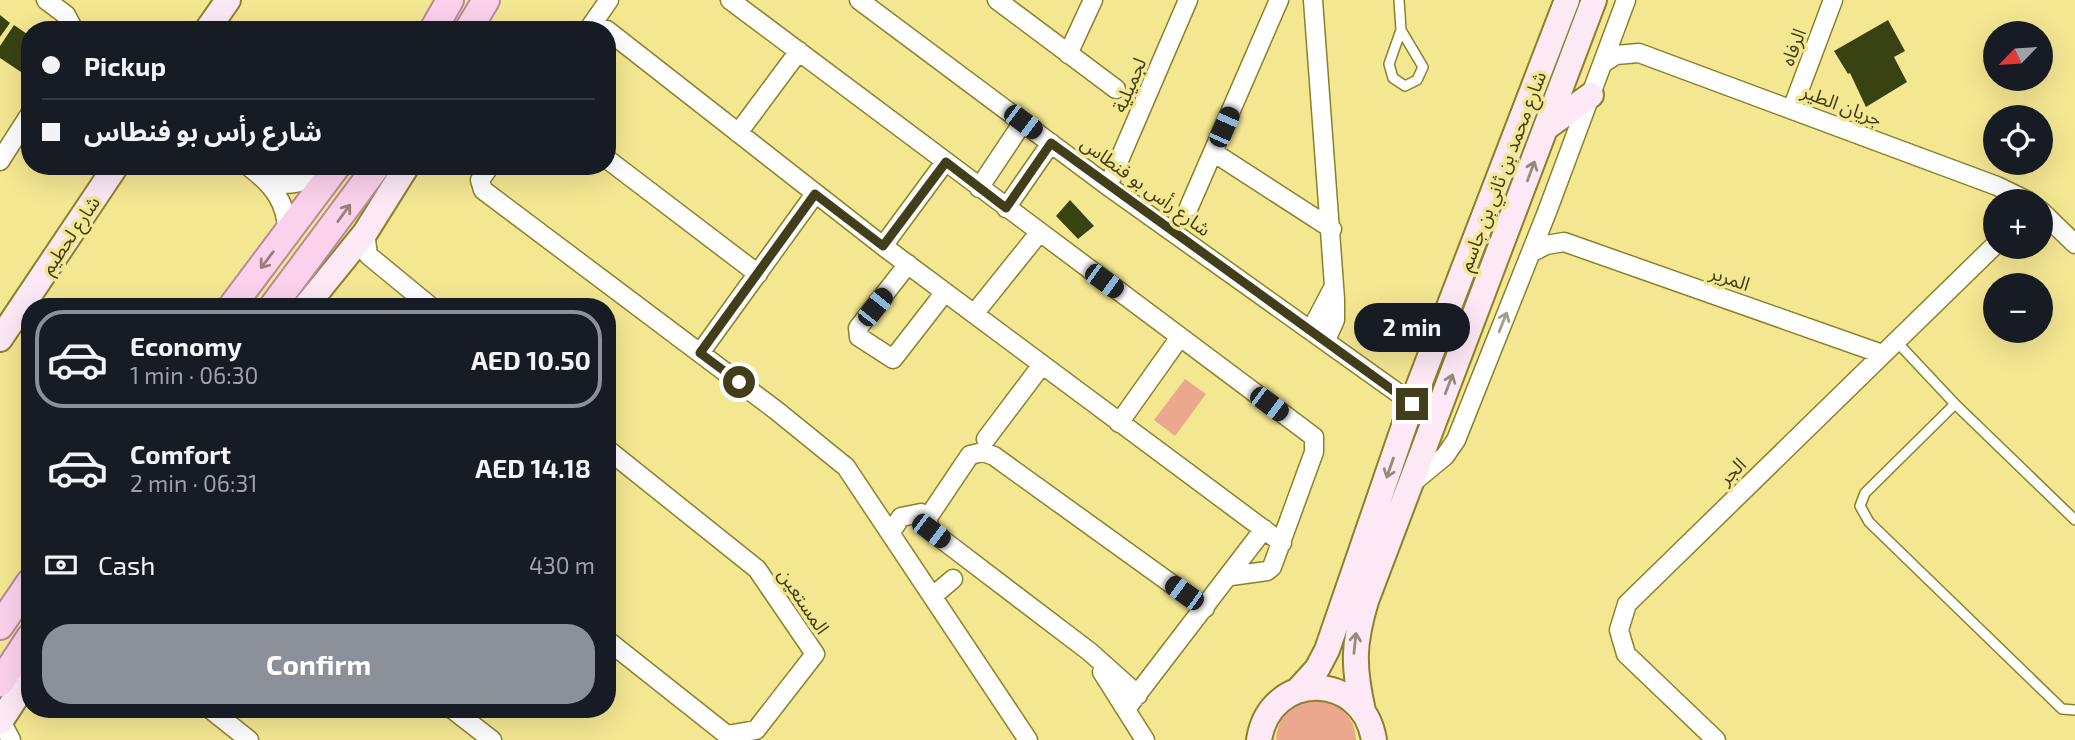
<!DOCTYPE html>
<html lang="en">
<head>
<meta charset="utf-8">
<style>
	body { margin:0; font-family:"Exo 2","Noto Sans Arabic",sans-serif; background:#20242c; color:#f1f3f6; height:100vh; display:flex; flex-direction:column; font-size:26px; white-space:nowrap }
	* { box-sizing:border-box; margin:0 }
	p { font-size:23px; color:#9ea1a6 }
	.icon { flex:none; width:38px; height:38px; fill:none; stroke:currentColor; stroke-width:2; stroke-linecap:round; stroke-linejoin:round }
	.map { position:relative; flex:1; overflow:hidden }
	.panel { position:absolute; left:21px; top:298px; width:595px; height:420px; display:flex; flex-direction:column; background:#171b24; border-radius:28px; box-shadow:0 7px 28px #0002 }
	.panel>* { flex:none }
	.guide { position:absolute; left:21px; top:21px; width:595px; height:154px; border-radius:28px; box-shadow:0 7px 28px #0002; display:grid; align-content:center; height:154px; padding:0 21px; background:#171b24 }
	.needle { width:46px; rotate:245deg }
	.fabs { position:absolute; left:1983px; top:21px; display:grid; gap:14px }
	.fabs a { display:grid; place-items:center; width:70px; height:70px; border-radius:50%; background:#171b24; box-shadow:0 7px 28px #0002; font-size:35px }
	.end { position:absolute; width:32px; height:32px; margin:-16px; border:9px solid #433e1a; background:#fff; box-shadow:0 0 0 4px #fff }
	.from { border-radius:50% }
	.bubble { position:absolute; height:49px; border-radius:24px; background:#171b24; box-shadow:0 7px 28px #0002; font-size:23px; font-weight:700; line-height:49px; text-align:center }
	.car { position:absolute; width:21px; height:42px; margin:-21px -10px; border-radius:9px; box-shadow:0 0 5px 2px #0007; background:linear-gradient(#222 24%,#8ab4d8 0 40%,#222 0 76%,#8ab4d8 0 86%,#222 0) }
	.guide b { display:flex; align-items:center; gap:24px; height:66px; font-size:26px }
	.guide b+b { border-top:2px solid #363941 }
	.guide i { width:18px; height:18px; background:#f1f3f6 }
	ul { padding:12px 0 0; list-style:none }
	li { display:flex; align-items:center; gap:21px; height:98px; margin:0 14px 10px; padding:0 7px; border:4px solid transparent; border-radius:28px }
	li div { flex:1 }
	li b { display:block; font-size:26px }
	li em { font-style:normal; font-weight:700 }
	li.current { border-color:#8c9099 }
	li>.icon { width:63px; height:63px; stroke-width:1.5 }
	.pay { display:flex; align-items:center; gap:18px; height:77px; padding:0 21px; font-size:26px }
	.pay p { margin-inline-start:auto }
	.primary-button { display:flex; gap:14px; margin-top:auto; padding:14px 21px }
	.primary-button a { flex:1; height:80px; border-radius:28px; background:#8c9099; color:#fff; font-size:28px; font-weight:700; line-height:80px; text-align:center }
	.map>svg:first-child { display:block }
</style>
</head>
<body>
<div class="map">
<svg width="2075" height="740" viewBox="0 0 2075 740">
	<rect width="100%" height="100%" fill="#f4e792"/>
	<!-- green -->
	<path fill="#eca88f" d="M1185 379 1206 394 1175 436 1154 420Z
		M1315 699C1338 704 1355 714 1356 740H1276C1278 715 1292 704 1315 699Z"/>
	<!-- building -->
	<path fill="#394312" d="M0 15 10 23 0 37Z
		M1888 20 1905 51 1894 57 1907 82 1866 107 1850 73 1848 74 1834 51Z
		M14 25 30 36V65L24 74 0 58V46Z
		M1070 200 1094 226 1078 239 1056 216Z"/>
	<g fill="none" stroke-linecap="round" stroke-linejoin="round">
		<!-- lane casing -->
		<g stroke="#8d802a" stroke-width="12">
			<path id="lane" d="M1399 0 1401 30 1389 64 1393 78 1405 86 1417 80 1423 67 1401 30
				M1896 341 1955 404
				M2075 520 1955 404 1865 493 1860 506 1869 522 2062 709 2075 710"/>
		</g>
		<!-- street casing -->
		<g stroke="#8d802a" stroke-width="21">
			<path id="street" d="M46 0 66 15 74 30
				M730 0 1314 437V452L1272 567 1267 571 1231 576
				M859 0 1108 186 1412 403
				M997 0 1116 89
				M1313 0 1335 299V320L1326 340
				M588 30 609 0
				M607 30 883 246 1282 543
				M1068 54 1093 0
				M1602 64 1616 55 1639 53 1997 186 2028 201
				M1792 109 1833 0
				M738 133 799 51
				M1213 152 1332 229
				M607 159 758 274
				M0 161 30 114
				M248 166C273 185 288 203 287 235
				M490 166 480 180 483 190 777 411 846 467 1028 740
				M264 178C285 188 308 185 323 166
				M1108 186 1188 0
				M979 188 1023 122
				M1189 207 1279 0
				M1006 208 1051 143
				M2040 210 2075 244
				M365 233 368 255 430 306
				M883 246 945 162
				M1531 253 1546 245 1564 242 1882 354
				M908 264 858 328 859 337 893 359 945 292
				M974 314 1039 233
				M1311 330 1334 286
				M700 353 815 194
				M1119 423 1180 337
				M986 439 1041 366
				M607 449 757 569 815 654 756 730 727 735 607 640
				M1411 484 1445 456 1456 440 1547 212 1626 0
				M891 532 901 517 921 513 929 517
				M933 596 953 579
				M1102 672 1145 740
				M1138 695 1090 652 931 531 927 519 970 455 983 452 994 456 1205 608
				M210 709 249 740
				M452 709 492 740
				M1126 709 1264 529
				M1 721 11 740
				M1716 740 1626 654 1619 630 1627 604 1995 245"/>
		</g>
		<!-- secondary casing -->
		<g stroke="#8d802a" stroke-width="28">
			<path id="secondary" d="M207 30 228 0
				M1547 127 1591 95
				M306 306 365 233 407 166
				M0 339 116 166
				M1297 691 1317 669 1327 650 1412 403 1567 0
				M1363 711C1353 667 1353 644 1366 601L1594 0
				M0 722 30 676
				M1259 740C1270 670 1363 671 1374 740"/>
		</g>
		<!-- primary casing -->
		<g stroke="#b98a9a" stroke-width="30">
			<path id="primary" d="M433 30 450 0
				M468 30 486 0
				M232 306 337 166
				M273 306 377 166
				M0 626 30 582
				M0 683 30 637"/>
		</g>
		<!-- lane -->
		<use href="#lane" stroke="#fff" stroke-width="9"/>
		<!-- street -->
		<use href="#street" stroke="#fff" stroke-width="18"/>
		<!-- secondary -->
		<use href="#secondary" stroke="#fde8f5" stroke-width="24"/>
		<!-- primary -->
		<use href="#primary" stroke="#fbd1ec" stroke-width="26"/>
	</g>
	<!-- one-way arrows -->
	<defs><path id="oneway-shaft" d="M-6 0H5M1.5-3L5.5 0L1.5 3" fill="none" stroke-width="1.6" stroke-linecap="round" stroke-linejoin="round" transform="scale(1.75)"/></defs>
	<g stroke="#978a7d">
		<use href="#oneway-shaft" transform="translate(1531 171) rotate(-70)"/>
		<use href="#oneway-shaft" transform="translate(1449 384) rotate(-69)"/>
		<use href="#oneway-shaft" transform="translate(1390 468) rotate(109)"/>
		<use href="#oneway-shaft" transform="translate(1355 643) rotate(-84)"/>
	</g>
	<g stroke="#968078">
		<use href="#oneway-shaft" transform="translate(344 213) rotate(-54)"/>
		<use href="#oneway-shaft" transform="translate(267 260) rotate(127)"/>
	</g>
	<use stroke="#a19e8c" href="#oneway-shaft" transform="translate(1503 322) rotate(-68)"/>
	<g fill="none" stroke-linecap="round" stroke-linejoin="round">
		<!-- route -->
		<path stroke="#433e1a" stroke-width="9" d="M739 382 700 353 815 194 883 246 946 162 1006 208 1051 143 1412 404"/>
	</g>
	<g text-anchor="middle" stroke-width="7" stroke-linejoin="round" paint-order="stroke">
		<!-- street labels -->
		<g font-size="19" fill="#433e1a" stroke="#f4e792">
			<text transform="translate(1793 47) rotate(-69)" y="7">الرفاه</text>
			<text transform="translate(1129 85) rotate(-67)" y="7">لجميلية</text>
			<text transform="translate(1842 105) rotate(21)" y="7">جريان الطير</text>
			<text transform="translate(1502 171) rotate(-69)" y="7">شارع محمد بن ثاني بن جاسم</text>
			<text transform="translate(1146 186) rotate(36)" y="7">شارع رأس بو فنطاس</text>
			<text transform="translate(70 235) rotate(-56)" y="7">شارع لحطيم</text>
			<text transform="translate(1730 278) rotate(19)" y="7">المرير</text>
			<text transform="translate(1732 471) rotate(-44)" y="7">الجر</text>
			<text transform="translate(804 601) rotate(56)" y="7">المستعين</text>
		</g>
	</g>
</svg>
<div class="fabs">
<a><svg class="needle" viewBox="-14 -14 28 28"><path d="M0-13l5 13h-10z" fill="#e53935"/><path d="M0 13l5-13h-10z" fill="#9ea1a6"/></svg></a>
<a><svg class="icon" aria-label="locate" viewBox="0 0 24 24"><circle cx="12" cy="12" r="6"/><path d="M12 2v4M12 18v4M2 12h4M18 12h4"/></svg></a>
<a>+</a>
<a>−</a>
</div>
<i class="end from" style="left:739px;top:382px"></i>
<i class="end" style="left:1412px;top:404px"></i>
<div class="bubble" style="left:1354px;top:303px;width:116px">2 min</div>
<i class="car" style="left:1023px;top:122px;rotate:127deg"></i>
<i class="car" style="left:1224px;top:127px;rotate:24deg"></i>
<i class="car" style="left:1104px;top:281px;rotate:126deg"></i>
<i class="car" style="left:875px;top:307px;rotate:38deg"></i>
<i class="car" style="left:1269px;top:404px;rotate:127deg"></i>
<i class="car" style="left:931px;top:531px;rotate:127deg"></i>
<i class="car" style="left:1184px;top:593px;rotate:306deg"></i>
<div class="guide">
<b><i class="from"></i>Pickup</b>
<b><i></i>شارع رأس بو فنطاس</b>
</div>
<section class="panel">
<ul>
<li class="current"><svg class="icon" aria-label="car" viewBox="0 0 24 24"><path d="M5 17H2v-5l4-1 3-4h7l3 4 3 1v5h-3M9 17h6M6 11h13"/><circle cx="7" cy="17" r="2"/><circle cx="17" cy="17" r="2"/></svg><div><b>Economy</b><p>1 min · 06:30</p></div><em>AED 10.50</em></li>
<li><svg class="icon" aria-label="car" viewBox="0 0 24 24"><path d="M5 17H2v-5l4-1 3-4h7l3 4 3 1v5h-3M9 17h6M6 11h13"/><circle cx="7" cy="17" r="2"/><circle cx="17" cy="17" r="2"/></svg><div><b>Comfort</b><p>2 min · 06:31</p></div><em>AED 14.18</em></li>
</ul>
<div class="pay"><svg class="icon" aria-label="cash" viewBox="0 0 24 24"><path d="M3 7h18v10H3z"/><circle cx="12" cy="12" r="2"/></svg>Cash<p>430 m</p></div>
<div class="primary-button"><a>Confirm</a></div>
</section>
</div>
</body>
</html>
